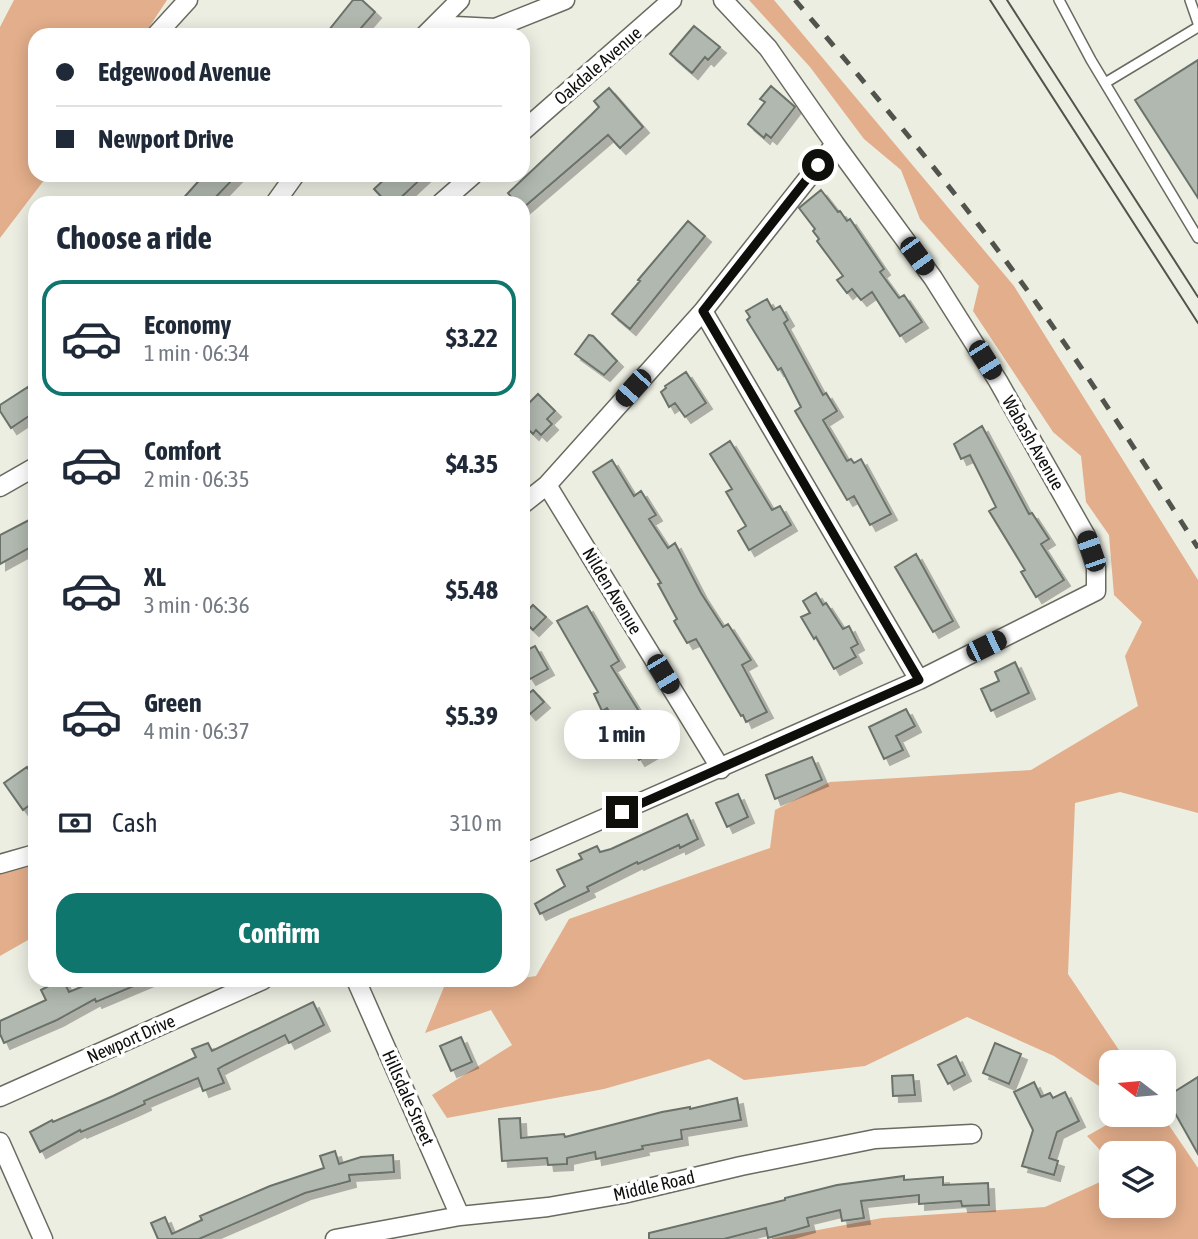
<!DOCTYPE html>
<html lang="en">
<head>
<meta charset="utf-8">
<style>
	body { margin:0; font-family:"Asap Condensed",sans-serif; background:#f2f2f3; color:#1f2937; height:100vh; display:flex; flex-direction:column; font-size:26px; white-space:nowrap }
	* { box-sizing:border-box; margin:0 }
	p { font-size:23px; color:#747a83 }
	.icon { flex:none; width:38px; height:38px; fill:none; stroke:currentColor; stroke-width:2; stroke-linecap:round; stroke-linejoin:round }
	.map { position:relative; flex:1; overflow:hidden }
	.sheet { position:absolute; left:28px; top:196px; width:502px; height:791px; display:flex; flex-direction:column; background:#fff; border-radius:21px; box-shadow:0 4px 18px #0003 }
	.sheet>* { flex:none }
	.banner { position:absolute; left:28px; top:28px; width:502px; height:154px; border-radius:21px; box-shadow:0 4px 18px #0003; display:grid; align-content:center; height:154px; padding:0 28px; background:#fff }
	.needle { width:46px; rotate:286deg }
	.fabs { position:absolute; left:1099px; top:1050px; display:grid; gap:14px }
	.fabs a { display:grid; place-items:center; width:77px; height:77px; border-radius:14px; background:#fff; box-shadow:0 4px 18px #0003; font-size:35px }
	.end { position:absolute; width:32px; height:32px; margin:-16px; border:9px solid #0e0f0b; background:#fff; box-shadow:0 0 0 4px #fff }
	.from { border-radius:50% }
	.bubble { position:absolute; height:49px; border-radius:21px; background:#fff; box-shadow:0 4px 18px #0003; font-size:23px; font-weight:700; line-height:49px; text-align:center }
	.car { position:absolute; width:21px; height:42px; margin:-21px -10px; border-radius:9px; box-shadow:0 0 5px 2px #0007; background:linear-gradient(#222 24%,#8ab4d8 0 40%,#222 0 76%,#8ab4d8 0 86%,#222 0) }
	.banner b { display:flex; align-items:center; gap:24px; height:66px; font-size:26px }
	.banner b+b { border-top:2px solid #e0e1e3 }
	.banner i { width:18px; height:18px; background:#1f2937 }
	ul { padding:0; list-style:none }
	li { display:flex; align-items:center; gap:21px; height:116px; margin:0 14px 10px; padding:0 14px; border:4px solid transparent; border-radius:21px }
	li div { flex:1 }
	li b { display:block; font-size:26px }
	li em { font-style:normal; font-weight:700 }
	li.selected { border-color:#0f766e }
	li>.icon { width:63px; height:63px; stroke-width:1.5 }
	h2 { padding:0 28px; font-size:32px; line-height:84px }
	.pay { display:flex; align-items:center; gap:18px; height:77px; padding:0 28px; font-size:26px }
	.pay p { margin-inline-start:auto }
	.action { display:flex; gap:14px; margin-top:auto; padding:14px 28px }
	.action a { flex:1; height:80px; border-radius:21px; background:#0f766e; color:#fff; font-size:28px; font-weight:700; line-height:80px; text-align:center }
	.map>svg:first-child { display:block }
</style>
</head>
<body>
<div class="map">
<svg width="1198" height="1239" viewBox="0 0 1198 1239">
	<defs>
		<filter id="shadow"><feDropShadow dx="6" dy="6" stdDeviation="0" flood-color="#0004"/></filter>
	</defs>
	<rect width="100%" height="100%" fill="#eceee2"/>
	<!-- green -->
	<path fill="#e3ae8b" d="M14 0H167L144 35H35V175H48L0 238V27Z
		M749 0H774L1014 286 1198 580V813L1120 792 1075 803 1068 974 1127 1062H1111V1094L1054 1056 967 1017 865 1066 744 1080 709 1059 604 1089 447 1118 432 1095 512 1045 491 1010 425 1033 444 987 523 980V978L536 976 569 919 770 848 775 810 830 782 1031 770 1138 706 1125 656 1142 622 1114 595 1109 535 1086 502 1081 456 1053 432 973 311 979 286 920 219 901 170 864 139 810 67Z
		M35 856V936L0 956V868Z
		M1124 1115H1162L1198 1168V1239H770L882 1218 1045 1207 1111 1177V1206H1164V1153H1111V1162L1087 1136Z"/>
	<!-- building -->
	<path fill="#b0b8af" stroke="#6b726a" stroke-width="2" filter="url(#shadow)" d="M353 0H362L375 12 355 35H325Z
		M694 26 720 47 708 60 705 57 692 73 670 54Z
		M1198 60V198L1135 100Z
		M771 86 795 107 771 138 766 134 764 138 748 124 765 102 760 99Z
		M609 88 643 127 620 148 608 135 523 208V203H516L508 193 591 115 599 107 594 101Z
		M204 175H237L210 203H179Z
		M389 175H425L395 203H387L374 189Z
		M821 190 838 212 840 211 847 221 850 219 884 269 880 272 899 298 904 295 922 322 900 336 872 292 861 300 852 289 847 293 837 280 843 276 817 241 819 239 813 231 815 229 799 208Z
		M688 221 705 236 630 329 612 314 640 281 638 280Z
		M767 299 773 310 780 306 788 320 784 323 823 395 826 393 837 411 823 420 847 461 851 459 854 463 861 459 891 514 870 525 854 496 847 500 795 411 801 407 781 368 778 370 747 320 750 317 746 311Z
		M589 335 593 336 617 361 604 375 575 354Z
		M686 372 706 403 685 417 675 403 669 407 661 392 666 388 665 386Z
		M28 387 35 398V412L11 428 0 411V405Z
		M538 394 555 411 547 419 552 424 541 435 536 430 533 434 523 424V409Z
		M982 426 1029 514 1032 513 1049 539 1041 544 1064 580 1036 597 1021 572 1025 570 989 511 996 507 970 455 961 459 954 444Z
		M730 441 772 510 780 506 791 525 749 550 738 531 746 526 726 492 732 489 710 454Z
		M612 460 634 496 641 491 656 515 649 519 668 548 675 543 701 593 723 627 728 624 751 660 742 665 767 712 746 722 743 715 741 716 696 639 687 643 674 621 677 619 658 584 661 583 593 472Z
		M35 517V545L0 564V535Z
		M916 554 953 621 933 632 895 567Z
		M816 593 823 605 826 603 843 629 849 626 858 644 851 648 856 657 834 669 816 637 814 639 801 617 810 613 803 601Z
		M533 605 546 617 533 630 523 620V615Z
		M587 606 619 661 611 666 661 747 639 760 607 708 602 711 594 694 598 692 557 621Z
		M535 646 548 669 530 679 523 668V652Z
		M1015 662 1029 693 991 711 981 689 999 681 995 672Z
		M533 690 544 702 530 714 523 706V698Z
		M906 709 915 726 896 736 903 750 884 759 869 727Z
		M812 757 822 780 775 799 766 775Z
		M27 767 35 779V801L23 810 4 783Z
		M738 794 748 817 727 827 716 803Z
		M687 814 698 839 680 848 679 845 638 864 637 862 587 887 589 891 540 914 535 904 565 886 557 870 582 859 579 854 597 846 600 852 611 849Z
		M60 980H63L69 992 98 980H148L96 1002 95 999 57 1020 4 1043 0 1034V1021L46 1000 41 990Z
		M313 1002 324 1025 289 1043 285 1035 225 1065 218 1069 224 1083 203 1091 198 1078 144 1101 145 1104 134 1109 81 1132 80 1130 40 1152 30 1132 52 1120 53 1122 113 1096 196 1057 192 1049 208 1043 212 1051Z
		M461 1037 472 1062 451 1071 440 1046Z
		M995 1043 1021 1054 1009 1084 983 1073Z
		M956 1056 965 1075 948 1084 938 1065Z
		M913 1075 915 1095 893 1096 892 1076Z
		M1198 1077V1154L1166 1097Z
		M1034 1082 1041 1097 1050 1093 1053 1098 1065 1092 1079 1121 1057 1132 1049 1158 1058 1161 1054 1175 1022 1166 1033 1130 1014 1092Z
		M737 1098 741 1120 681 1130 682 1139 642 1146 643 1149 596 1159 595 1152 567 1158V1164L548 1165 547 1158 502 1161 499 1119 520 1118 521 1138 564 1134 565 1137 662 1112 690 1107V1109Z
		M335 1151 339 1164 361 1157 393 1155 394 1172 349 1175 350 1181 305 1193 199 1239H158L151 1223 165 1217 172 1234 202 1220 200 1216 270 1186 324 1168 320 1156Z
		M904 1176V1180L943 1177V1185L988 1183 989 1205 962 1206 961 1201 919 1204V1195L861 1201 864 1218 842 1221 840 1210 807 1218 809 1226 768 1238 766 1228 724 1239H649V1233L785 1200V1198L837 1185Z"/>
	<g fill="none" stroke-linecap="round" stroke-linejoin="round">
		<!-- lane casing -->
		<g stroke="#696b60" stroke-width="12">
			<path id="lane" d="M1059 0 1091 60 1198 238
				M1190 0 1198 23
				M1105 83 1198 27"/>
		</g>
		<!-- street casing -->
		<g stroke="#696b60" stroke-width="21">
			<path id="street" d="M435 25 495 28 565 0
				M156 35 188 0
				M425 35 460 0
				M523 131 672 0
				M275 203 295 175
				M441 203 473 175
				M703 311 919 680
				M547 485 721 769
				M0 487 35 467
				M523 504 547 485 703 311 835 144
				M523 854 919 680 1096 591V567L1086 536 998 381 933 278 835 144 768 48 723 0
				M0 864 35 854
				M356 980 460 1216
				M0 1097 263 980
				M0 1142 43 1239
				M335 1239 460 1216 548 1207 623 1194 741 1166 875 1139 972 1134"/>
		</g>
		<!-- lane -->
		<use href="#lane" stroke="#fff" stroke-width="9"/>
		<!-- street -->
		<use href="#street" stroke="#fff" stroke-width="18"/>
		<!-- tram -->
		<path stroke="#51534c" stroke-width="2" d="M990 0 1198 323
			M1007 0 1198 297"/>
		<!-- rail -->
		<path stroke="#51534c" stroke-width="5" stroke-dasharray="12 12" stroke-linecap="butt" d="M795 0C883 104 971 209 1049 321 1101 395 1149 471 1198 548"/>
	</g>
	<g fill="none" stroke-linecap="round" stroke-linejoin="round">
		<!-- route -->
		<path stroke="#0e0f0b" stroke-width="9" d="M622 812 919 680 703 311 818 165"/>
	</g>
	<g text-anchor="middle" stroke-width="7" stroke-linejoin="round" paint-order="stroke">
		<!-- street labels -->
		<g font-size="18" fill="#0e0f0b" stroke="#fff">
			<text transform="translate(598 66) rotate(-41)" y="6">Oakdale Avenue</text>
			<text transform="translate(1033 443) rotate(60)" y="6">Wabash Avenue</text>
			<text transform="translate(612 591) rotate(59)" y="6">Nilden Avenue</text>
			<text transform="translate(131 1039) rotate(-24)" y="6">Newport Drive</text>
			<text transform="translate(408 1098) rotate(66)" y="6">Hillsdale Street</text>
			<text transform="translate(654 1186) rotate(-13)" y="6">Middle Road</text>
		</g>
	</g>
</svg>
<div class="fabs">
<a><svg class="needle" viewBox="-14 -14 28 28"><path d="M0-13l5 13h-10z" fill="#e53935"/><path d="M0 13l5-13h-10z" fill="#747a83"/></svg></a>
<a><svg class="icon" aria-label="layers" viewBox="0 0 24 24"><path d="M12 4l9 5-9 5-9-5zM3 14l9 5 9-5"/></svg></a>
</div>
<i class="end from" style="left:818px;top:165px"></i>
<i class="end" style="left:622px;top:812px"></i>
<div class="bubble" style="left:564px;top:710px;width:116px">1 min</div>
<i class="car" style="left:917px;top:256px;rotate:144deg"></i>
<i class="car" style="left:985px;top:360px;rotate:148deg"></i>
<i class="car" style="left:633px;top:388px;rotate:222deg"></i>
<i class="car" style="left:1091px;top:551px;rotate:341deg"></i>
<i class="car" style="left:986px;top:646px;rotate:64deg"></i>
<i class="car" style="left:663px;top:674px;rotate:149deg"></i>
<div class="banner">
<b><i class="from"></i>Edgewood Avenue</b>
<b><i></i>Newport Drive</b>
</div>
<section class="sheet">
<h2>Choose a ride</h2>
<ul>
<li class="selected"><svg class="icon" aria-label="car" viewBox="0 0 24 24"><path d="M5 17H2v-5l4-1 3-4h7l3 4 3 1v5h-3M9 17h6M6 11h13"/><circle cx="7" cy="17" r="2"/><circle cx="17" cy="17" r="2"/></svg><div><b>Economy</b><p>1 min · 06:34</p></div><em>$3.22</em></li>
<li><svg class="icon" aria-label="car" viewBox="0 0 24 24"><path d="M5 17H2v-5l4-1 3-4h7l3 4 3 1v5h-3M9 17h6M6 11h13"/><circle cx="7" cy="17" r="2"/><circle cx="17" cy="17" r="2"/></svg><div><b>Comfort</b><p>2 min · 06:35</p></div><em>$4.35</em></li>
<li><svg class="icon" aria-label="car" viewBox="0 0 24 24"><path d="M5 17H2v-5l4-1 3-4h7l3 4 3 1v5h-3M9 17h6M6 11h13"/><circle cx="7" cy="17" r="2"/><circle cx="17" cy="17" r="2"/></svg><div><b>XL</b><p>3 min · 06:36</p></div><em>$5.48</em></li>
<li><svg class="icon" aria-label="car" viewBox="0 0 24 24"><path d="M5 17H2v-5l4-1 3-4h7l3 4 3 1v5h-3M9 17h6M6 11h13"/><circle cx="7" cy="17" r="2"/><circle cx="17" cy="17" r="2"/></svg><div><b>Green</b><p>4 min · 06:37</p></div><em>$5.39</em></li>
</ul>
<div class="pay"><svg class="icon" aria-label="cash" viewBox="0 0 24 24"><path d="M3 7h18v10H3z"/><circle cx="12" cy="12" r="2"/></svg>Cash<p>310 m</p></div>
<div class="action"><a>Confirm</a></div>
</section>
</div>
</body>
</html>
